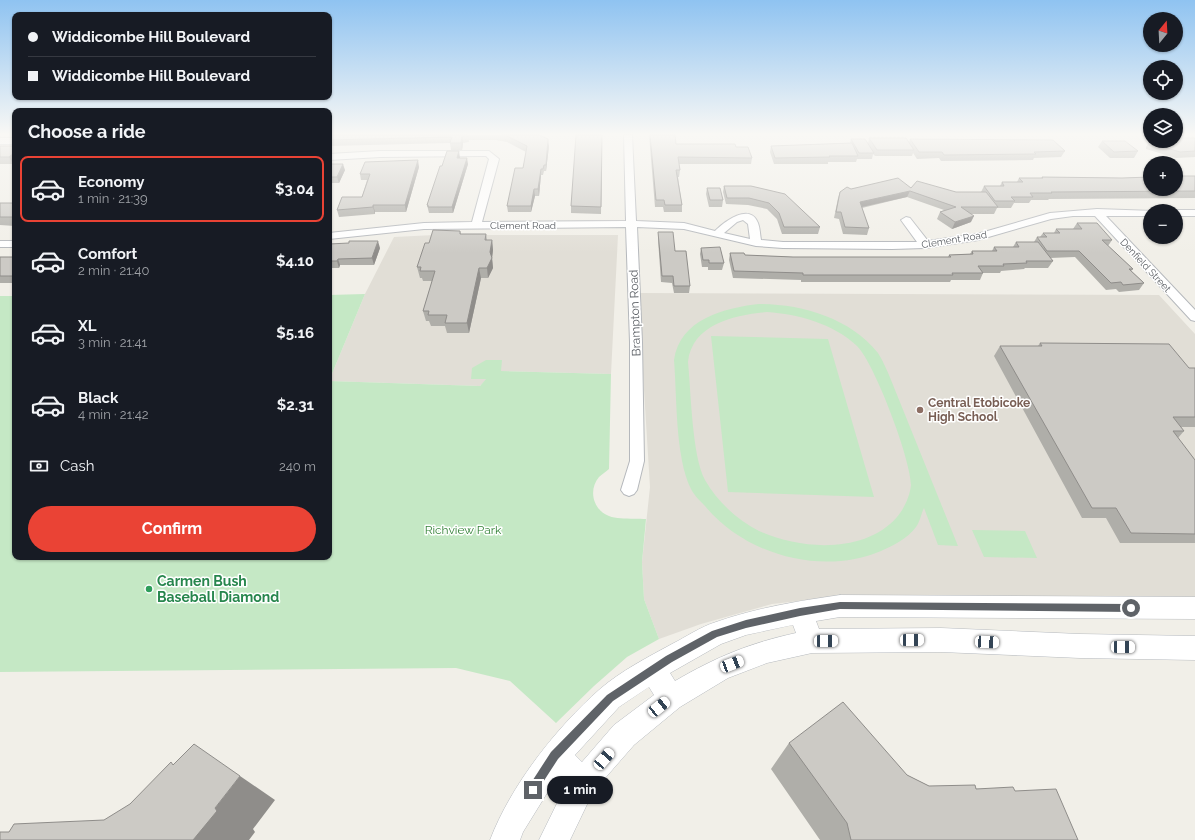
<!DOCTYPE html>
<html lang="en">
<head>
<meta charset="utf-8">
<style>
	body { margin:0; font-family:Raleway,sans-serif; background:#242831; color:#f1f3f6; height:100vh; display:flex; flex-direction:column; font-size:15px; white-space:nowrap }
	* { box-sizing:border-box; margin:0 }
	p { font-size:13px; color:#9ea1a6 }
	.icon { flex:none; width:22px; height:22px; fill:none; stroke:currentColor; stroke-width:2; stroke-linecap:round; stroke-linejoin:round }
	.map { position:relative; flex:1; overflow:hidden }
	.sheet { position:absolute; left:12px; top:108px; width:320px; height:452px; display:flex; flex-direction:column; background:#171b24; border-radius:8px; box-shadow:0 1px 3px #0004 }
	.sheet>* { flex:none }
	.guide { position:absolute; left:12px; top:12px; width:320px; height:88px; border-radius:8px; box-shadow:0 1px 3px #0004; display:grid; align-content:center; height:88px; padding:0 16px; background:#171b24 }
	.needle { width:26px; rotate:18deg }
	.buttons { position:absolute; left:1143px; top:12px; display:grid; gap:8px }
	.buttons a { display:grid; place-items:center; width:40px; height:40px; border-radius:50%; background:#171b24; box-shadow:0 1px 3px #0004; font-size:20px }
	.end { position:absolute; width:18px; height:18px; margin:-9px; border:5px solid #5f6368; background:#fff; box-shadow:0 0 0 2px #fff }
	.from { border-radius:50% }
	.bubble { position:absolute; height:28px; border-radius:14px; background:#171b24; box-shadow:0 1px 3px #0004; font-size:13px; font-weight:700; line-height:28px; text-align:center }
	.car { position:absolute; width:12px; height:24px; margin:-12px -6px; border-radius:5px; box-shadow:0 0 3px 1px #0007; background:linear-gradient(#fff 24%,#345 0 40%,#fff 0 76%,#345 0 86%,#fff 0) }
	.guide b { display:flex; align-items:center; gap:14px; height:38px; font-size:15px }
	.guide b+b { border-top:1px solid #363941 }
	.guide i { width:10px; height:10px; background:#f1f3f6 }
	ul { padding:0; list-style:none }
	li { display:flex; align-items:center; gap:12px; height:66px; margin:0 8px 6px; padding:0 8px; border:2px solid transparent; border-radius:8px }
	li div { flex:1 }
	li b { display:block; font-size:15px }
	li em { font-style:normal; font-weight:700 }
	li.active { border-color:#ea4335 }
	li>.icon { width:36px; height:36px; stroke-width:1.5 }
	h2 { padding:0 16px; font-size:18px; line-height:48px }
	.pay { display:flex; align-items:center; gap:10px; height:44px; padding:0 16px; font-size:15px }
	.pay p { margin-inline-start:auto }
	.cta { display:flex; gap:8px; margin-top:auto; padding:8px 16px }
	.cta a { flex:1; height:46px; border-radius:24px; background:#ea4335; color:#fff; font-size:16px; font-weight:700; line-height:46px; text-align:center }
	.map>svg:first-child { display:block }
</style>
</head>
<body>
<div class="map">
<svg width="1195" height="840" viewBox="0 0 1195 840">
	<rect width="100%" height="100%" fill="#f1efe8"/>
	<!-- education -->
	<path fill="#e1ded6" d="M434 235H618L611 374 494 371 480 386 329 381 365 294 394 237Z
		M638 293 1159 295 1195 334V601L835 597 772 604 701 624 659 639 644 599 642 562 650 487Z"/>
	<!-- green -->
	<path fill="#c5e8c5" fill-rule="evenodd" d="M365 294 329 381 480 386 486 379H471L472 368 486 360H502L501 371 611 374 609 469C606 472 602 474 599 477 588 490 593 510 609 516 619 520 635 518 646 519L642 562 644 599 659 639 627 657 594 686 556 723 510 681 456 668 0 672V296H15V557H329V295Z
		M759 304C802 304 850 318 878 353 882 359 886 368 889 375L958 546 938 545 924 508C921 514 920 522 916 527 907 539 894 545 881 551 822 576 745 555 705 506 700 501 694 495 691 489 675 457 677 397 674 360 680 319 724 308 759 304ZM767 312C798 314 834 324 857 346 875 364 911 460 911 485 910 496 904 509 897 517 865 554 800 550 759 531 737 520 717 501 705 480 692 456 691 392 688 362 692 324 735 315 767 312Z
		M711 336 828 339 874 497 728 492Z
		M972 530 1025 531 1037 558 984 557Z"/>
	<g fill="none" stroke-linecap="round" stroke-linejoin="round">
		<!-- street casing -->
		<g stroke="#b5b8bc" stroke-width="2">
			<path id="street" d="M624 135H632L636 221 684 223 715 231C724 222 750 202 758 223 760 228 760 235 761 240L783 242H917L901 220 906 217 910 218 928 241 977 234 1050 213 1097 209 1154 211H1150V216H1106L1195 310V321L1191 320 1095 216H1073L1051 219 978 240 925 248 892 249 783 248 756 246 684 229 637 227 642 342 644 461 637 490 634 494 629 496 624 494 621 490 630 461V342L626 227 424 229 329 239V233L424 223 472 222 489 159 486 156H480L380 157 329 160V154L380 151H489L499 159 482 222 626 221ZM743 220 748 224 750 239 724 233 737 222Z
				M0 138H15V144H0Z
				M1176 210H1195V216H1176V211H1172Z
				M0 241H15V247H0Z"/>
		</g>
		<!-- secondary casing -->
		<g stroke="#b6babf" stroke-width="1">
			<path id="secondary" d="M840 595 1195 597V619L840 617 816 621 819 629 941 628 1080 634 1195 636V660L1080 658 941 652 812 653 767 663 728 678 680 707 634 745 593 792 570 840H539L566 785 557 777 523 832 520 840H490C511 785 556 728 600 689 621 671 648 657 672 644 686 637 700 627 716 622 756 608 798 601 840 595ZM793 625 796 633C750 643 716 657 675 681L670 673 721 644 746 635ZM649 687 654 695 614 725 582 762 575 755 619 707Z"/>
		</g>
		<!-- street -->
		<use href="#street" fill="#fff" fill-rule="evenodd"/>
		<!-- secondary -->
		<use href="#secondary" fill="#fff" fill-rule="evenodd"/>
	</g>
	<!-- wall -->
	<path fill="#afaea9" d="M329 135H539L549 146 546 171H544L543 175H541L539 196H535L531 212H508L507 206 523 168 526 152 507 142 496 140H469V142L463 143 462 150H451L450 143 329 146Z
		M602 135 601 214 571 213V206Z
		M649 135H675L676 144 736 147 752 158 751 164H679L680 170 679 177H678L682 205V212H664L663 207H655Z
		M869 138 909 142 910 139 1065 151 1061 157 1034 158 1033 160 941 161 939 158 917 159 913 153 912 156H875L873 154 872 159H857L856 162H828V164H774L770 152 771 146 850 143 851 139 868 144Z
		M1195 138V157L1176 158 1146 149V147L1150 141Z
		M1102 141 1138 151 1134 158H1110L1098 147Z
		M0 146H15V162L13 164H0Z
		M460 158 468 164 453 213H429L427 205 442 166Z
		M329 164 345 170 339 183H329Z
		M419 167 406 212H375V214L339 217 337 210 362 197 367 180H361L360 174Z
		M1195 176V198L1049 199 1048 200H1031L1029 203H1014L1011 208H997L994 214H971V222L952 229 937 219 940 212 944 210 907 197 862 208 869 228 867 235 843 234 839 219 834 218 838 198 840 192 851 189 911 188 956 192H981L984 186H1000L1002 182H1017L1019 178H1041L1042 177 1122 178Z
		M724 186H751L820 227 818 234H782L777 219 767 209 748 205 726 204 723 192Z
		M707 188 723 200 722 207H709L706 194Z
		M0 203H15V226L0 225Z
		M1077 223 1112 240 1108 246 1133 269 1131 271 1144 283 1139 290 1119 292 1116 289 1106 290 1075 257 1050 258 1053 261 1048 268H1025L1024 269 1001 271 1000 273H983L980 280H951L950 282H801V280L733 278 729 260 730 253 745 255 793 257H948L949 255 970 254 972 251H992L994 247H1013L1016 242H1034L1037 237H1040L1043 233H1054L1056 229H1073Z
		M460 231 461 234H486L487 240H492L493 250 492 258 493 268 488 278H481L469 333H447L445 326H431L429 321H426L423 311 432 281H423L422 278H420L417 267 429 243Z
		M658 232 675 251 690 286 689 293H674L672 283 661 282 658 239Z
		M329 244 380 248 374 265H340L339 268H329Z
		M701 248 724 263 722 270H708V267H702L700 254Z
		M0 257H15V283H0Z
		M1040 343 1189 368H1195V427H1181L1184 431 1178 438 1195 460V543H1120L1106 518H1082L994 356 1000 346H1038Z
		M789 743 907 775 929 786 1015 791 1078 840H820L771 769Z"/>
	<!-- shaded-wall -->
	<path fill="#8f8d8a" d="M462 136 463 143 462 150 461 143Z
		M548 139 549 146 546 171V165Z
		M459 151 460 158H457Z
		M15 152V162L13 164 9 157Z
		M467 158 468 164 453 213 452 207Z
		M418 160 419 167 406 212 405 205Z
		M343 164 345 170 339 183 337 177Z
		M541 169V175L539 196 538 189Z
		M534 189 535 196 531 212V206Z
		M910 191 907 197 857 208 860 202Z
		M373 205 375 212V214L373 207Z
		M974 216 971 222 952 229 955 222Z
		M492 240 493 250 492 258 493 268 488 278 487 268Z
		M378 241 380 248 374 265 372 258Z
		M338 259 340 265 339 268 337 261Z
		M479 268 481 278 469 333 467 323Z
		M240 776 275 800 253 829 255 832 249 840H193L215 808Z"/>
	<!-- building -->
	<path fill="#cccac5" stroke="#8f8d8a" d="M329 135H468V136H462L461 143H450L452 137 329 140Z
		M502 135H539L548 139 546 165H544L543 169H541L538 189H534L531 206H507L515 168H523L527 146 507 136Z
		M576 135H602L601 207 571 206Z
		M650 135H675L676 144H735L736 147H748L752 158 678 157 680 170H676L682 205H665L664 200H656Z
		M869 138H906L914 150H877Z
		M1176 138H1195V151L1180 152 1150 143V141H1176Z
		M851 139H865L874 153H859Z
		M910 139 1053 140 1065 151 1034 152 1036 154 944 155 942 152H919Z
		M1102 141H1125L1138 151 1114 152Z
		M852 143 858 156H829L830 157 775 158 771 146Z
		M0 146H15V152L9 157H0Z
		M447 151H459L457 158H467L452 207H428V205H427L440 166H442Z
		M418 160 405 205H373V207L337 210 342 197H362L370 174H360L365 162Z
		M329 164H343L337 177H329Z
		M1176 176H1195V191L1051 192 1052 193H1030L1033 197H1011L1015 201H995L984 186H1004L1002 182H1023L1019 178H1043L1042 177 1122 178 1150 177V189H1176Z
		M898 178 911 188 917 181 956 192H986L998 207H961L974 216 955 222 940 212 956 207 910 191 860 202 869 228 845 227 841 212H836L840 192 847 187 851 189Z
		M724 186H751L785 194 820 227H784L779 213 769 203 749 198H727Z
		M707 188H720L723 200H710Z
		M0 203H15V217H0Z
		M1077 223H1097L1112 240H1102L1133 269H1129L1144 283 1123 285 1121 282 1111 283 1079 251H1047L1037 237H1047L1043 233H1060L1056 229H1082Z
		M433 230 460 231V234H486L485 240H492L490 252 492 258 487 268H479L467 323H445L447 315H428L429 311H423L435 271H420L421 267H417L425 243H429Z
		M658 232H673L675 251H686L690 286H674L673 276H662Z
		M349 241H378L372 258 338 259 337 261H329V244L349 243Z
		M1016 242H1038L1053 261H1026L1027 263 1003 264 1004 266H978L983 273H952L953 275H803V273L734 271 730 253H744L745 255 793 257H951L949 255 973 254 972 251H997L994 247H1019Z
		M720 247 724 263H709V260H703L701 248Z
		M0 257H15V276H0Z
		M1040 343 1169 344 1189 368H1195V417H1173L1184 431H1173L1195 460V534L1131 533 1116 508H1092L1000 346H1042Z
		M843 702 907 775 929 786 975 785 976 789 1013 787 1015 791 1056 789 1078 840H851L847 823 789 743Z
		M194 744 240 776 215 808 217 811 193 840H0V832H9L14 824 104 820 130 804 171 762 173 765Z"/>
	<!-- sky -->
	<linearGradient id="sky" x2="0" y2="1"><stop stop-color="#8fc3f1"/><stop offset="0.53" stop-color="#f9f8f5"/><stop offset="1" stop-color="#f9f8f5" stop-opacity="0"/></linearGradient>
	<rect width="1195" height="253" fill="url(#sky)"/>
	<!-- route -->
	<path fill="#5f6368" d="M840 602 1131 604 1135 608 1131 612 840 609 800 616 746 628 717 637 672 662 613 701 558 759 536 793 533 795 529 793 528 790 529 786 551 752 607 695 666 656 712 631 746 620 800 608Z"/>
	<!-- markers -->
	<circle fill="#8d6e63" stroke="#fff" stroke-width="1.5" cx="920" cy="410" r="4"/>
	<circle fill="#2e9e5b" stroke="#fff" stroke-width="1.5" cx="149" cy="589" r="4"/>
	<g text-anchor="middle" stroke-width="3" stroke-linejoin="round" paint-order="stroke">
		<!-- far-street labels -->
		<g font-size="10" fill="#5f6368" stroke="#fff">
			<text x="523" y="229">Clement Road</text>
			<text transform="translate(954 239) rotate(-9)" y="4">Clement Road</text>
			<text transform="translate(1146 265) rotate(47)" y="4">Denfield Street</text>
		</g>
		<!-- street labels -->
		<g font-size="12" fill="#5f6368" stroke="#fff">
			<text transform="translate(635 313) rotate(-92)" y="4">Brampton Road</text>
		</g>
		<!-- education labels -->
		<g font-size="12" font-weight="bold" fill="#785e54" stroke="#fff" text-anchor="start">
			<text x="928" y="407">Central Etobicoke<tspan x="928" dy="14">High School</tspan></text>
		</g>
		<!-- park labels -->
		<g font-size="12" fill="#348238" stroke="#fff">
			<text x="463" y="534">Richview Park</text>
		</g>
		<!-- near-leisure labels -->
		<g font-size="14" font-weight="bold" fill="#27864d" stroke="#fff" text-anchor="start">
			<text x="157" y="586">Carmen Bush<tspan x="157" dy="16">Baseball Diamond</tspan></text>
		</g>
	</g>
</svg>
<div class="buttons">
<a><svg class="needle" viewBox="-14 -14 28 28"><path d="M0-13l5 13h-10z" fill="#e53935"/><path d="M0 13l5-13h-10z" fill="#9ea1a6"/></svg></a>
<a><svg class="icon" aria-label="locate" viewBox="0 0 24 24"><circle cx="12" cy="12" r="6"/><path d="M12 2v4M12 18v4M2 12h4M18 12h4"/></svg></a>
<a><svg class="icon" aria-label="layers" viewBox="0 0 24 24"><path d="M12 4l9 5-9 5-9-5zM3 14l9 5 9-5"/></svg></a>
<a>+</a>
<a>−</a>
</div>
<i class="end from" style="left:1131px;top:608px"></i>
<i class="end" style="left:533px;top:790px"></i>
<div class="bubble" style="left:547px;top:776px;width:66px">1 min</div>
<i class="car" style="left:912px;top:640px;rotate:89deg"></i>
<i class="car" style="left:826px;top:641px;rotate:89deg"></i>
<i class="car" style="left:987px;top:642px;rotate:93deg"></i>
<i class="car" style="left:1123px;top:647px;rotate:91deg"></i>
<i class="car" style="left:732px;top:664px;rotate:69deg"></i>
<i class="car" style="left:659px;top:707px;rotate:51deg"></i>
<i class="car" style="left:604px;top:759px;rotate:41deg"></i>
<div class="guide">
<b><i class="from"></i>Widdicombe Hill Boulevard</b>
<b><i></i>Widdicombe Hill Boulevard</b>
</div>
<section class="sheet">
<h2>Choose a ride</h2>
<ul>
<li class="active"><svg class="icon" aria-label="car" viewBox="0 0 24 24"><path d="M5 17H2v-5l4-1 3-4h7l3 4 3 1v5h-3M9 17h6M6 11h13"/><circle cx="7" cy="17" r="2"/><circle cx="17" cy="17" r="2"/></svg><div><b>Economy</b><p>1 min · 21:39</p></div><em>$3.04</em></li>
<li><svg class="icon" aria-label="car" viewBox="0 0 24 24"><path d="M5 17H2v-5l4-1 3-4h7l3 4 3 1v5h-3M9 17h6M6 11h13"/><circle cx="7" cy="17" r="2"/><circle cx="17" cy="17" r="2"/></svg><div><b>Comfort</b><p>2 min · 21:40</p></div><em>$4.10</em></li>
<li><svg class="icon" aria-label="car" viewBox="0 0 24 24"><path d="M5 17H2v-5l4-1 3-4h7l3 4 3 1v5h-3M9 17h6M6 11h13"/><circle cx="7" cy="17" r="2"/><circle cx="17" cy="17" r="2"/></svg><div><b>XL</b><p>3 min · 21:41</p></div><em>$5.16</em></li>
<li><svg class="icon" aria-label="car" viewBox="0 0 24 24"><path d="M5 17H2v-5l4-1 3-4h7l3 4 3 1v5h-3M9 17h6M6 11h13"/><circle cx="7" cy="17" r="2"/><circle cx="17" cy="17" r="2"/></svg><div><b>Black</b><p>4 min · 21:42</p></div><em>$2.31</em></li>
</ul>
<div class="pay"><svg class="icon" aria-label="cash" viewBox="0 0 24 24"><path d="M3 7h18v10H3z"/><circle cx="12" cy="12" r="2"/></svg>Cash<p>240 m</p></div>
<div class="cta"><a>Confirm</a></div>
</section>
</div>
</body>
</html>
